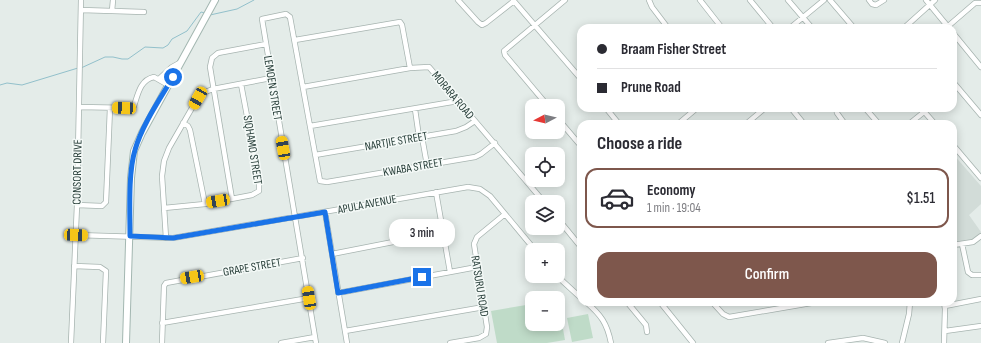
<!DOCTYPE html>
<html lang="en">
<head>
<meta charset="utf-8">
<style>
	body { margin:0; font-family:"Sofia Sans Condensed",sans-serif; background:#f2f2f3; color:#2b2b33; height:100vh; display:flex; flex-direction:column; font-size:15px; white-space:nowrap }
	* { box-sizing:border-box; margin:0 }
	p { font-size:13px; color:#7c7c81 }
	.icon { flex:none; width:22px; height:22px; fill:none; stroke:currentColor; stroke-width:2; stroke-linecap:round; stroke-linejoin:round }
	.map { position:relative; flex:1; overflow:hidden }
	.drawer { position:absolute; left:577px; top:120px; width:380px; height:186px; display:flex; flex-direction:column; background:#fff; border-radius:12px; box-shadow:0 2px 10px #0003 }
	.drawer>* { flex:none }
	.banner { position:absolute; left:577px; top:24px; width:380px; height:88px; border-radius:12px; box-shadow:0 2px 10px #0003; display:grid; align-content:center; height:88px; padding:0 20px; background:#fff }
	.needle { width:26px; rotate:263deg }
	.tools { position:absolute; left:525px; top:99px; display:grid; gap:8px }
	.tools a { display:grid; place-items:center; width:40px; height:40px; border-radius:8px; background:#fff; box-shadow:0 2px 10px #0003; font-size:20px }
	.end { position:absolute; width:18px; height:18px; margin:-9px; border:5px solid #1a73e8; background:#fff; box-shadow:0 0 0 2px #fff }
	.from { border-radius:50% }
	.bubble { position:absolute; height:28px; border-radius:12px; background:#fff; box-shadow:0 2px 10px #0003; font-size:13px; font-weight:600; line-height:28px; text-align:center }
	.car { position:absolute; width:12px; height:24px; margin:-12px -6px; border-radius:5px; box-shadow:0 0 3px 1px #0007; background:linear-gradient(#f5c518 24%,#345 0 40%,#f5c518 0 76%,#345 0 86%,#f5c518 0) }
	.banner b { display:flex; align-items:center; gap:14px; height:38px; font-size:15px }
	.banner b+b { border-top:1px solid #e1e1e2 }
	.banner i { width:10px; height:10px; background:#2b2b33 }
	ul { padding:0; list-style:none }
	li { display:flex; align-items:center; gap:12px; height:60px; margin:0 8px 6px; padding:0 12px; border:2px solid transparent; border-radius:12px }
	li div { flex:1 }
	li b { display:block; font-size:15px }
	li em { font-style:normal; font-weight:600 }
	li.selected { border-color:#7e574c }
	li>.icon { width:36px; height:36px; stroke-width:1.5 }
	h2 { padding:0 20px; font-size:18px; line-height:48px }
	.cta { display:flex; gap:8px; margin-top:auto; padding:8px 20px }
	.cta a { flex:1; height:46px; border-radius:12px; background:#7e574c; color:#fff; font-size:16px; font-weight:600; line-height:46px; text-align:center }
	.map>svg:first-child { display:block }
</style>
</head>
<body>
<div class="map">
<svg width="981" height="343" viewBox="0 0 981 343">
	<rect width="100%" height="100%" fill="#e4ece9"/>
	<!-- built -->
	<path fill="#d2dcd8" d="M953 154 981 186V204L969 215 981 232 972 240 953 243Z"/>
	<!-- pitch -->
	<path fill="#bfdbc8" d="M558 301 565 340 547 343H497L491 311 532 304V324H558Z
		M588 314 593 338 572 342 567 318Z"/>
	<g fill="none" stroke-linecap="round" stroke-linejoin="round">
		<!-- stream -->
		<path stroke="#92c0cb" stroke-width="1" d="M210 15 237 9 254 0
			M81 68 105 57H113L122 59H128L145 47 163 48 168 45 172 39 187 31 201 12 205 13
			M0 85 7 83 22 85 78 68"/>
		<!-- street casing -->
		<g stroke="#a7b4b0" stroke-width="6">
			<path id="street" d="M458 0 478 22 482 25 486 23 514 1
				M513 0 581 79
				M649 0 652 7 668 28
				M700 0 722 28
				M750 0 773 28
				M788 0 812 28
				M830 0 854 28
				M869 0 872 4 876 5 884 0
				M926 0 949 28
				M81 10 144 12
				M112 11 113 0
				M790 28 824 0
				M904 28 935 0
				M946 28 975 3H981
				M953 33 981 67
				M295 40 400 22 402 25 410 68
				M159 79 172 67 181 62
				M953 82 981 115
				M303 87 410 68 429 67 544 202
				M548 106 505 55 504 51 565 0
				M79 107 130 108 134 106C138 94 140 80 154 77L168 85
				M606 108 619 124
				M791 108 804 124
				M836 108 837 113 845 124
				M865 108 879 124
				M921 108 935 124
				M415 109 419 137
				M558 119 581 146
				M183 123 188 126 190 130 205 204
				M678 124 697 108
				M746 124 765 108
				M909 124 924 112
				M310 126 458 101
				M422 137 427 165
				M953 145 981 178
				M315 155 456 131 466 127 475 121
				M436 192 450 272
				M232 199 210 67 212 58 218 53 266 44
				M77 205 102 206 106 202 110 108
				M164 208 205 204 252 195 259 191V180L241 84
				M325 212 347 343
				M558 219 581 247
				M76 235 173 238 468 187 480 189 490 196 535 250
				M166 238 162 176 164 161 169 148 200 94 213 89 271 78
				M962 244 968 272 972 275H981
				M953 245 973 242 981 236
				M332 254 444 232
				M74 266 100 267 106 271 103 343
				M557 276 581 298
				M338 293 477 267
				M586 302C601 315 607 323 611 343
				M627 302 646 325 647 332
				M660 302 693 343
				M712 302 723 314 729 317 817 302
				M944 302 945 309 944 343
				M945 306 981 299
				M162 323 309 298
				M345 331 484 307
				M945 331 981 326
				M71 343 77 205 81 0
				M162 343 164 286 166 283 303 258
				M281 343 315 337
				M316 343 262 19 286 14 290 17 320 181 327 182 475 157 481 154 495 143
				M450 343 479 338 486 334 487 327 474 244 477 237 505 214
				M828 343 863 338 885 343
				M902 343 909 314 910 302"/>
		</g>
		<!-- secondary casing -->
		<g stroke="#a3b7b1" stroke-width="8">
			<path id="secondary" d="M126 343 131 178 134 151 142 133 215 0"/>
		</g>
		<!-- street -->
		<use href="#street" stroke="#fff" stroke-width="4.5"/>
		<!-- secondary -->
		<use href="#secondary" stroke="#fff" stroke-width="6"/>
	</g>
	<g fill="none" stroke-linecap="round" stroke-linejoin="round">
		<!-- route -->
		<path stroke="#1a73e8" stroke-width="5" d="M173 77C160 99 142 125 135 150 128 173 130 212 130 236L173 238 325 212 338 293 422 277"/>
	</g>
	<g text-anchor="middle" stroke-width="3" stroke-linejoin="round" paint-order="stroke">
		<!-- street labels -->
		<g font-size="12" fill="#253c37" stroke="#f4f9f7">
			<text transform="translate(273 88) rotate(81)" y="4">LEMOEN STREET</text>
			<text transform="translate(453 95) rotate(50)" y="4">MORARA ROAD</text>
			<text transform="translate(396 141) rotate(-10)" y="4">NARTJIE STREET</text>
			<text transform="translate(253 150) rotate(81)" y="4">SIQHAMO STREET</text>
			<text transform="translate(413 167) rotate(-10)" y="4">KWABA STREET</text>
			<text transform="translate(77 172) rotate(-89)" y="4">CONSORT DRIVE</text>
			<text transform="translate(367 204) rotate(-11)" y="4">APULA AVENUE</text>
			<text transform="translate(252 267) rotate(-10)" y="4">GRAPE STREET</text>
			<text transform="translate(480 286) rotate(81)" y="4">RATSURU ROAD</text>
		</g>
	</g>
</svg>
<div class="tools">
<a><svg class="needle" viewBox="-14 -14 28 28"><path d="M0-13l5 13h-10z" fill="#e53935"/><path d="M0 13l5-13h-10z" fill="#7c7c81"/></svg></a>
<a><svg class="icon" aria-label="locate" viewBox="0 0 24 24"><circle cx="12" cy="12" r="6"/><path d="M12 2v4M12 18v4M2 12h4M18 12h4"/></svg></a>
<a><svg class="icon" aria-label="layers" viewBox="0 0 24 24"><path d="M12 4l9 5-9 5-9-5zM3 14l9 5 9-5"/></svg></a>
<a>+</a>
<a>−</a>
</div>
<i class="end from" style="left:173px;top:77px"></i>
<i class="end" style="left:422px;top:277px"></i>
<div class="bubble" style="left:389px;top:219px;width:66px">3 min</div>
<i class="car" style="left:198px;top:98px;rotate:210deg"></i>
<i class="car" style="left:124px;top:108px;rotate:272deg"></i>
<i class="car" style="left:283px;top:148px;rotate:350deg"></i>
<i class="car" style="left:218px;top:201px;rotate:260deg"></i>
<i class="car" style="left:76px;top:235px;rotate:92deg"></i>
<i class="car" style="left:192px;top:277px;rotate:260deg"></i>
<i class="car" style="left:309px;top:298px;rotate:351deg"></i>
<div class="banner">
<b><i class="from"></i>Braam Fisher Street</b>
<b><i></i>Prune Road</b>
</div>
<section class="drawer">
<h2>Choose a ride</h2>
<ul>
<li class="selected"><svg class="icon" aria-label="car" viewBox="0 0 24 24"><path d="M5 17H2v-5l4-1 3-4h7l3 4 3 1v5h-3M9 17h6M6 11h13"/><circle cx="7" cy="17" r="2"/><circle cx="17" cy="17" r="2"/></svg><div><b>Economy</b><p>1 min · 19:04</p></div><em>$1.51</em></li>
</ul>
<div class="cta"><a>Confirm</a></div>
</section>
</div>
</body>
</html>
